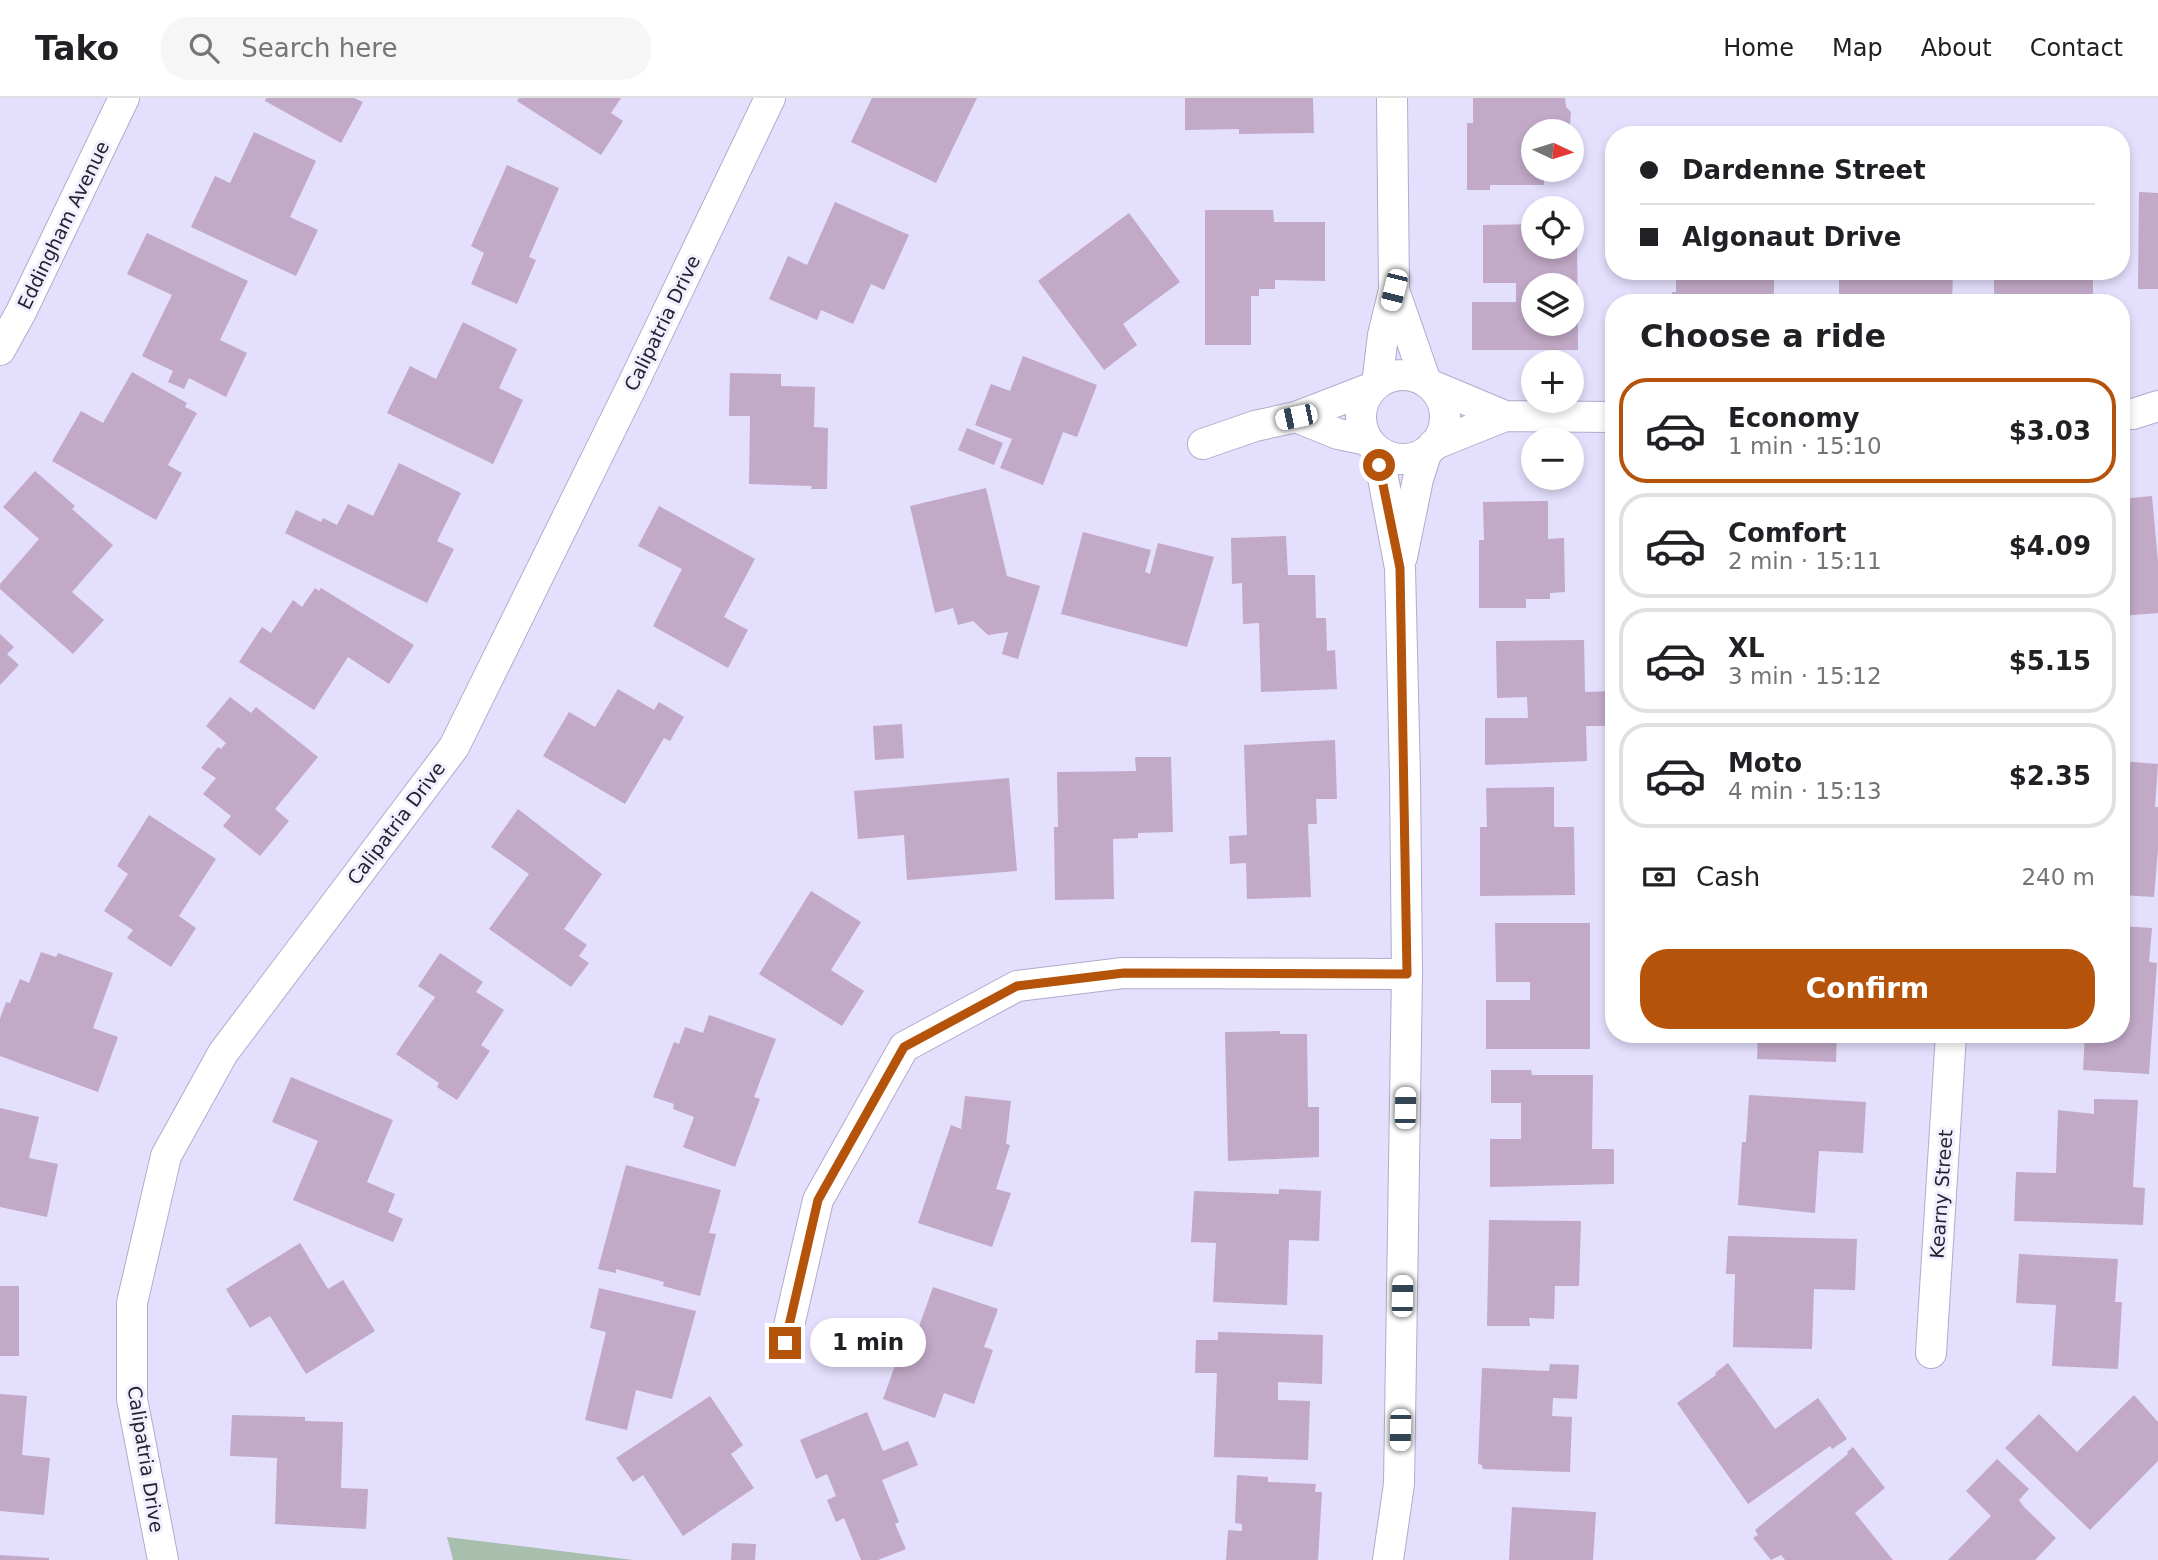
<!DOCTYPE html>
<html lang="en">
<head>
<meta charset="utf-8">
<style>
	body { margin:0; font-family:"DejaVu Sans",sans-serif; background:#f6f6f6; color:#202124; height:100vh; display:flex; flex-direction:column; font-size:26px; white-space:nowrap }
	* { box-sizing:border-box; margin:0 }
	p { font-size:23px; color:#757577 }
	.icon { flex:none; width:38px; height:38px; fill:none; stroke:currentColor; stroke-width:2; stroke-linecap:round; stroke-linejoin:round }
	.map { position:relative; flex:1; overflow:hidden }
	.sheet { position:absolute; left:1605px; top:196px; width:525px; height:749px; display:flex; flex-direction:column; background:#fff; border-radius:28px; box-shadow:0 4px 10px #0003 }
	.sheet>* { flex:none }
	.top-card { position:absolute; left:1605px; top:28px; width:525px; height:154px; border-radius:28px; box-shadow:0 4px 10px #0003; display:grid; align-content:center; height:154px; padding:0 35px; background:#fff }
	.needle { width:46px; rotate:94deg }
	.fabs { position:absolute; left:1521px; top:21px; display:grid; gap:14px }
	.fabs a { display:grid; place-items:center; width:63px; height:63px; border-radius:50%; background:#fff; box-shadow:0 4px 10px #0003; font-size:35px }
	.end { position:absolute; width:32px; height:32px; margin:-16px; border:9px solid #b45309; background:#fff; box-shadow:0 0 0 4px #fff }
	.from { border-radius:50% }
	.bubble { position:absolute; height:49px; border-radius:24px; background:#fff; box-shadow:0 4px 10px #0003; font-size:23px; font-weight:800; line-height:49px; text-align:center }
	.car { position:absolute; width:21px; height:42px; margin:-21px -10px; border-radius:9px; box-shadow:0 0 5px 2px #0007; background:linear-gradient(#fff 24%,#345 0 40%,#fff 0 76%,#345 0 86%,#fff 0) }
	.top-card b { display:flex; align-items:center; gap:24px; height:66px; font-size:26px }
	.top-card b+b { border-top:2px solid #e0e0e0 }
	.top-card i { width:18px; height:18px; background:#202124 }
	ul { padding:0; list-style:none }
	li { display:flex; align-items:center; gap:21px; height:105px; margin:0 14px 10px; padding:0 21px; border:4px solid #e0e0e0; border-radius:28px }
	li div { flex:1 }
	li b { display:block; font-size:26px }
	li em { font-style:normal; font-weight:800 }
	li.selected { border-color:#b45309 }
	li>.icon { width:63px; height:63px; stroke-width:1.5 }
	h2 { padding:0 35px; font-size:32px; line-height:84px }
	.pay { display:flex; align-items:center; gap:18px; height:77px; padding:0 35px; font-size:26px }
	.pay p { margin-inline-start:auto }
	.action { display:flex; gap:14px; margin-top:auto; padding:14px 35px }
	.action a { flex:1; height:80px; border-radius:28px; background:#b45309; color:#fff; font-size:28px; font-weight:800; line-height:80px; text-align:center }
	header { display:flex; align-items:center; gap:42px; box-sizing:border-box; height:98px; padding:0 35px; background:#fff; border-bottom:2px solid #e0e0e0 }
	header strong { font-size:33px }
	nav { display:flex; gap:38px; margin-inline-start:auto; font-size:24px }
	.search { width:490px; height:63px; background:#f6f6f6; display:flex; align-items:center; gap:18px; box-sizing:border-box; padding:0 24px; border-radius:28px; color:#757577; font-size:26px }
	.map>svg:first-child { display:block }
</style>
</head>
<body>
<header>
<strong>Tako</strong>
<div class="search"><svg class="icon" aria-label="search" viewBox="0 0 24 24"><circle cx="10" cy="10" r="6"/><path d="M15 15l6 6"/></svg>Search here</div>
<nav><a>Home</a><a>Map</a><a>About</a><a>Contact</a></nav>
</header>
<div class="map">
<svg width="2158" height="1462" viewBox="0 0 2158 1462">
	<rect width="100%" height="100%" fill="#e4dffc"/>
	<!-- green -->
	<path fill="#a7bfac" d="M447 1439 633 1462H453Z"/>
	<!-- building -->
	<path fill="#c1a9c7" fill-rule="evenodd" d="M266 0H354L363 4 341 45 265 3Z
		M519 0H621L611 15 623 23 601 57 517 3Z
		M872 0H977L936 85 851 44Z
		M1185 0H1313L1314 35 1239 36V31L1185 32Z
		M1473 0H1565L1566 9 1571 14 1570 28 1566 33H1533V72H1544V87H1490V92H1467V25H1473Z
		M254 34 316 63 290 119 318 132 296 178 191 129 215 78 230 85Z
		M507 67 559 90 529 159 536 162 517 206 471 186 484 155 471 148Z
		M2139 94 2158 95V191H2138Z
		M835 104 909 137 884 192 871 186 853 226 821 212 817 222 769 201 788 158 807 167Z
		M1205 112H1273L1274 124H1325V183L1275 182V191H1259V198H1251V247H1205Z
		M1129 115 1180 184 1123 226 1137 247 1104 272 1038 183Z
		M1533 126V149H1572V126H1577L1578 252H1472V204H1516V185H1483V127ZM1533 187H1572V226H1533Z
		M147 135 248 183 220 242 247 255 226 299 189 280 184 291 168 284 173 273 142 258 172 197 127 176Z
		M1676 173H1774V205H1672V194H1676Z
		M1839 173H1953L1952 205H1839Z
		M1994 173H2110V181H2093V205H1994Z
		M463 224 517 251 499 290 523 302 493 366 387 315 410 268 436 281Z
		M1023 258 1097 287 1077 339 1063 334 1043 387 1000 370 1012 341 975 327 991 286 1010 293Z
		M132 274 187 305 185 309 197 315 168 367 182 375 156 422 52 363 81 313 103 325Z
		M730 275 781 276V288L815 289 814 329 828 330 827 391H811L812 388 749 386 750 318H729Z
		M967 330 1003 345 994 367 958 352Z
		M399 365 461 395 437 443 454 451 427 505 285 435 296 412 321 424 323 420 337 427 348 406 373 418Z
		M35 373 75 408 72 411 113 447 72 494 104 522 73 556 0 491V486L39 441 3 409Z
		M986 390 1007 478 1040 488 1018 561 1002 556 1008 534 988 537 973 523 958 527 953 510 935 515 910 408Z
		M2152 398 2158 464V515L2121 518V401Z
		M1548 403V441L1564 440 1565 494 1550 495V501H1526V510H1479V442H1484L1483 404Z
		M659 408 755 461 724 519 748 532 728 570 653 528 682 471 638 448Z
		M1083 434 1151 452 1145 474 1150 476 1158 445 1214 459 1187 549 1061 516Z
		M1286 438 1288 477H1315L1316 520H1326L1327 553 1335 552 1337 591 1261 594 1259 525 1243 526 1242 485 1232 486 1231 440Z
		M315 490 319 493 321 490 414 547 389 586 348 559 314 612 239 564 262 529 271 535 293 502 302 509Z
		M0 536 14 549 7 556 19 567 0 587Z
		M1584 542 1585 594 1611 593V628H1586L1587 663 1485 667V620H1528L1527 599 1497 600 1496 543Z
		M618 591 654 612 659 604 684 619 670 643 664 640 625 706 543 658 569 614 595 629Z
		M230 599 251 615 256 609 318 659 275 711 289 723 260 758 223 728 231 718 203 696 216 680 201 670 218 649 221 651 226 645 206 628Z
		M902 626 904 660 875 662 873 628Z
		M1335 642 1337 701H1316L1317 726H1308L1311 799 1247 801 1246 765 1230 766 1229 738 1247 737 1244 647Z
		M1135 659H1171L1173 734 1138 735V740L1113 741 1114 801 1055 802 1054 729H1058L1057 674 1136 673Z
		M2121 663 2158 666 2155 709H2158V751L2154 799 2121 797Z
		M1009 680 1017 773 907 782 904 737 858 741 854 693Z
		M1554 689V729H1574L1575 797 1480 798V729H1487L1486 690Z
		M518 711 602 776 564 831 587 847 579 858 589 865 571 889 489 831 529 776 491 749Z
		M149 717 216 761 179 818 196 830 171 869 127 840 133 832 104 813 128 776 117 768Z
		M811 793 861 824 831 872 864 893 842 928 759 876Z
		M1495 825H1590V951H1486V902H1530V884H1496Z
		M2121 828 2152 830 2149 864 2157 865 2149 976 2083 972 2085 936H2121Z
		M41 854 56 859 58 855 113 875 93 930 118 939 98 994 0 958V921L6 904 10 905 20 881 29 885Z
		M440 855 483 884 476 894 504 912 481 947 490 953 457 1002 437 989 439 985 396 956 435 899 418 888Z
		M709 917 776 941 754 999 760 1001 735 1069 683 1049 694 1019 673 1011 674 1006 653 999 674 944 679 946 685 929 703 935Z
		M1280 933V936H1307L1308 1009H1319V1059L1228 1063 1225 934Z
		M1758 936H1837L1836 964 1757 961Z
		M1491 972H1531L1532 977H1593L1592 1051H1614V1086L1490 1089V1041H1521V1005H1491Z
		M291 979 393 1022 367 1084 395 1096 388 1114 403 1121 393 1144 293 1102 318 1043 272 1024Z
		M1749 997 1866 1004 1863 1055 1819 1053 1815 1115 1738 1107 1742 1044H1746Z
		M965 998 1011 1003 1006 1046 1010 1047 996 1091 1011 1095 992 1149 918 1125 951 1027 961 1031Z
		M2094 1001 2138 1002 2133 1089 2145 1090 2143 1127 2014 1123 2016 1074 2056 1075 2058 1012 2094 1016Z
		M0 1010 39 1019 29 1060 58 1066 47 1119 0 1109Z
		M626 1067 721 1092 709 1135 716 1136 700 1198 663 1188 664 1184 616 1171V1175L598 1171Z
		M1279 1091 1321 1093 1319 1143 1289 1142 1287 1207 1213 1204 1216 1145 1191 1144 1194 1093 1279 1096Z
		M1489 1122 1581 1123 1579 1188H1555L1554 1221 1529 1220 1530 1228H1487Z
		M1728 1138 1857 1141 1855 1192 1814 1191 1812 1251 1733 1249 1735 1176H1726Z
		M300 1145 328 1191 343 1182 375 1233 306 1276 270 1218 250 1230 226 1191Z
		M2019 1156 2118 1161 2115 1204H2122L2118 1271 2052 1268 2056 1207 2016 1205Z
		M0 1188H19V1258H0Z
		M933 1189 998 1211 984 1249 993 1252 974 1306 944 1295 935 1320 883 1301 902 1248 911 1251Z
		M599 1190 696 1213 672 1301 636 1292 627 1332 585 1322 606 1234 590 1230Z
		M1218 1234 1323 1237 1322 1286 1278 1284V1302L1310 1303 1308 1362 1214 1359 1217 1275H1195L1196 1242H1218Z
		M1728 1265 1775 1331 1818 1300 1847 1341 1832 1351 1830 1348 1748 1406 1677 1305 1716 1277 1715 1275Z
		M1550 1266 1579 1267 1577 1301 1553 1300 1552 1318 1572 1319 1570 1374 1483 1371 1482 1367 1478 1366 1482 1270 1549 1273Z
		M0 1296 27 1298 22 1357 50 1360 44 1417 0 1413Z
		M2134 1297 2158 1324V1363L2090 1432 2005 1350 2039 1316 2077 1354Z
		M710 1298 743 1347 731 1356 754 1390 683 1438 643 1377 633 1384 616 1360Z
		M867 1314 883 1353 908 1343 918 1367 882 1382 899 1424 895 1426 906 1451 878 1462H861L844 1420 836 1424 827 1402 836 1398 827 1376 816 1381 800 1342Z
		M232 1317 305 1319V1323L343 1324 341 1390 368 1391 366 1431 275 1426 277 1360 230 1358Z
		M1853 1349 1885 1390 1855 1415 1893 1462H1785L1781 1457 1771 1462 1753 1440 1758 1437 1755 1432 1848 1356 1847 1354Z
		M1997 1361 2029 1391 2019 1402 2024 1409 2056 1440 2035 1462H1948L1991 1418 1966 1393Z
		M1237 1377 1268 1379V1384L1316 1386 1315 1394H1322L1318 1462H1226L1228 1432 1242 1433V1426L1235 1425Z
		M1512 1409 1596 1414 1593 1462H1509Z
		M732 1445 756 1446 755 1462H731Z
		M0 1457 49 1460V1462H0Z"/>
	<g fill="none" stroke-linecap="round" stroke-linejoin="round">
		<!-- street casing -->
		<g stroke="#b2abcd" stroke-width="32">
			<path id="street" d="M1394 192 1426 284
				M0 252 21 214 124 0
				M1361 319a42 42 0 1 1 84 0a42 42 0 1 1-84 0Z
				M1377 286 1383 237 1394 192 1392 0
				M1431 287 1505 318 1614 319
				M2121 316H2133L2158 308
				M1296 319 1338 336 1368 342
				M1203 346 1255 328 1296 319 1371 290
				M1433 347 1505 318
				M1378 353 1400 470 1405 679 1407 876 1399 1386 1388 1462
				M1402 459 1418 381 1427 353
				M785 1245 818 1102 904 949 1017 888 1123 875 1407 876
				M1931 1255 1951 936
				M163 1462 132 1301V1205L166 1058 223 955 454 649 631 290 770 0"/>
		</g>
		<!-- street -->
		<use href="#street" stroke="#fff" stroke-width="30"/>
	</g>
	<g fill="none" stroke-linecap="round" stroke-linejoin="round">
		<!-- route -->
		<path stroke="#b45309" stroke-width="9" d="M785 1245 818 1102 904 949 1017 888 1124 875 1407 876 1400 470 1379 367"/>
	</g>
	<g text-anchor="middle" stroke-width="6" stroke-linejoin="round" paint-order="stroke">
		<!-- street labels -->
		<g font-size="19" fill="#252230" stroke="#f1eefd">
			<text transform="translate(63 127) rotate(-64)" y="7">Eddingham Avenue</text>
			<text transform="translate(662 225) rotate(-64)" y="7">Calipatria Drive</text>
			<text transform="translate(396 725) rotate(-53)" y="7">Calipatria Drive</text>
			<text transform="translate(1941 1096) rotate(-86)" y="7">Kearny Street</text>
			<text transform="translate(146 1361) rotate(81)" y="7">Calipatria Drive</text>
		</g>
	</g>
</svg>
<div class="fabs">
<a><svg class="needle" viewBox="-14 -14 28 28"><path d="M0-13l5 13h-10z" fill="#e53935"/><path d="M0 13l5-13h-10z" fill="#757577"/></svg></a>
<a><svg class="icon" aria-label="locate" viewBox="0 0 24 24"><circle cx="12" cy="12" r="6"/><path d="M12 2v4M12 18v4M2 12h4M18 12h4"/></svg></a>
<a><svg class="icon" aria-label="layers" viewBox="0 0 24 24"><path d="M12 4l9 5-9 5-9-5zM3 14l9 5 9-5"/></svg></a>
<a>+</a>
<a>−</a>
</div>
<i class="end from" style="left:1379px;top:367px"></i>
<i class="end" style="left:785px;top:1245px"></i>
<div class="bubble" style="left:810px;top:1220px;width:116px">1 min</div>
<i class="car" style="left:1394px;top:192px;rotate:194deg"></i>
<i class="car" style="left:1296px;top:319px;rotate:258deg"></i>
<i class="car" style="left:1405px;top:1010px;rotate:1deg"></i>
<i class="car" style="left:1402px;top:1198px;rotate:1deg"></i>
<i class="car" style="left:1400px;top:1332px;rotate:181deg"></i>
<div class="top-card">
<b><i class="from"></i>Dardenne Street</b>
<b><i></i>Algonaut Drive</b>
</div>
<section class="sheet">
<h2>Choose a ride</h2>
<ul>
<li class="selected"><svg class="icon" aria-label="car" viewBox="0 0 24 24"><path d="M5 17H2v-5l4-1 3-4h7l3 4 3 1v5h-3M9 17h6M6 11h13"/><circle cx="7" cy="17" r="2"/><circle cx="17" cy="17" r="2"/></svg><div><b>Economy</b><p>1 min · 15:10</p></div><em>$3.03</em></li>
<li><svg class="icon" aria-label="car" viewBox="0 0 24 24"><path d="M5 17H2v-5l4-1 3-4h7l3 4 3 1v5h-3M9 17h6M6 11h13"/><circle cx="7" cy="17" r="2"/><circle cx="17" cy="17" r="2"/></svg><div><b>Comfort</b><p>2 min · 15:11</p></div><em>$4.09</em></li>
<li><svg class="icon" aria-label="car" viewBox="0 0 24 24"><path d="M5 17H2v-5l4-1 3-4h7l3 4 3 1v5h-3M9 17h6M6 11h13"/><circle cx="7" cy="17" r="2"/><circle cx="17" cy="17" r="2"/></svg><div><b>XL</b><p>3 min · 15:12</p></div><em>$5.15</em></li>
<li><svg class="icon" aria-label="car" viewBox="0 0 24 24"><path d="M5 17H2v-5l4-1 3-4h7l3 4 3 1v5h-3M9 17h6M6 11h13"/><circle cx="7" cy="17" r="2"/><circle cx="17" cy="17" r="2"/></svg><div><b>Moto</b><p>4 min · 15:13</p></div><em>$2.35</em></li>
</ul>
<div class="pay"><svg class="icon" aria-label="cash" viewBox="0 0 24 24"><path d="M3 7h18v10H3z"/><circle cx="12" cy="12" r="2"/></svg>Cash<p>240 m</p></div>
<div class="action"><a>Confirm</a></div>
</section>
</div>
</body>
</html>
